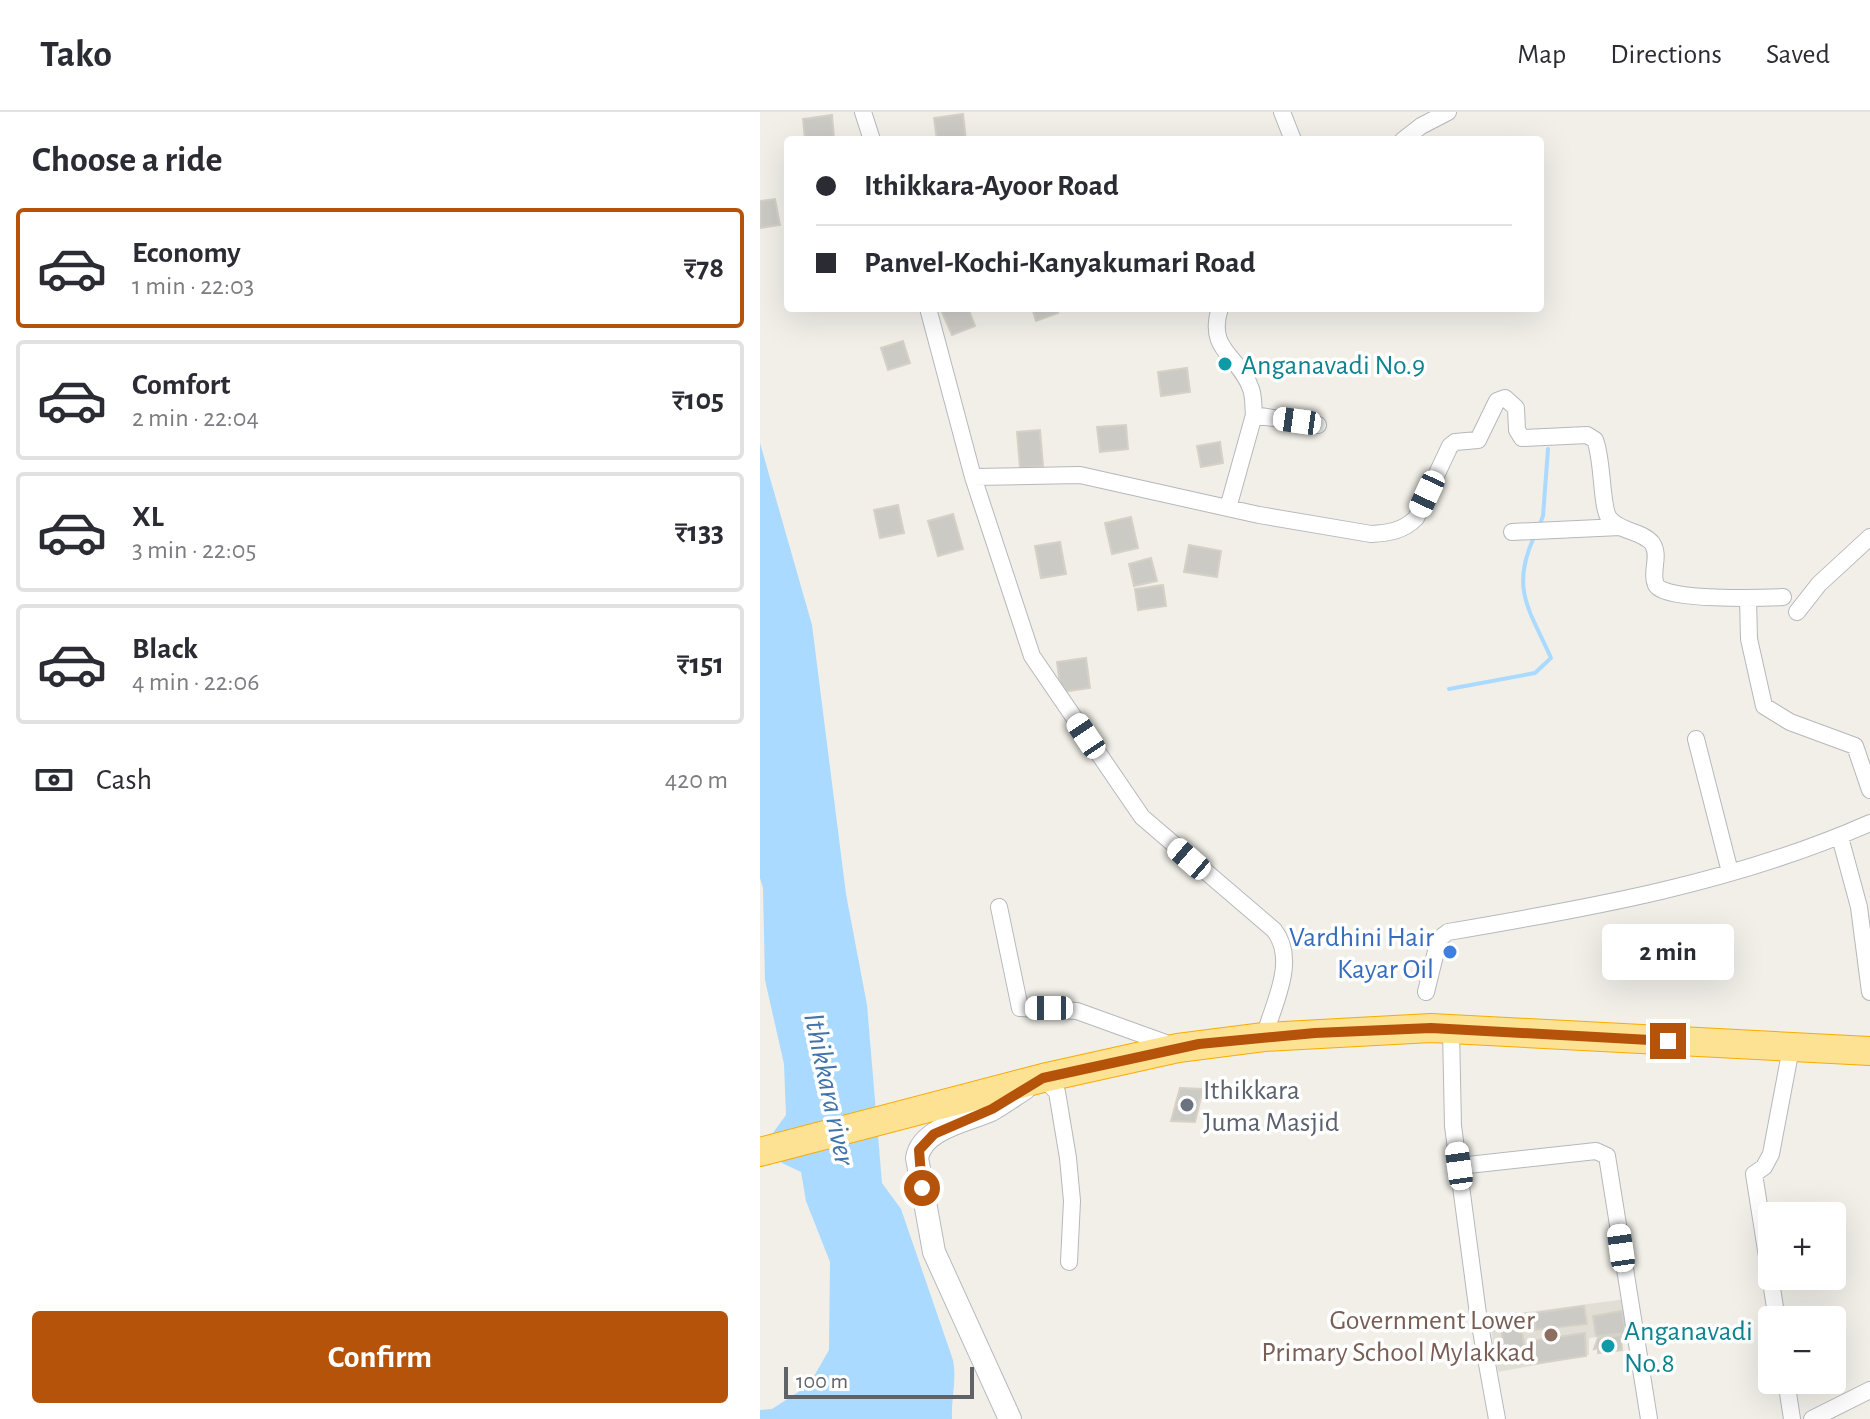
<!DOCTYPE html>
<html lang="en">
<head>
<meta charset="utf-8">
<style>
	body { margin:0; font-family:"Alegreya Sans",sans-serif; background:#f2f2f3; color:#2b2b33; height:100vh; display:flex; flex-direction:column; font-size:30px; white-space:nowrap }
	* { box-sizing:border-box; margin:0 }
	p { font-size:26px; color:#7c7c81 }
	.icon { flex:none; width:44px; height:44px; fill:none; stroke:currentColor; stroke-width:2; stroke-linecap:round; stroke-linejoin:round }
	.map { position:relative; flex:1; overflow:hidden }
	.sheet { display:flex; flex-direction:column; background:#fff; width:760px }
	.sheet>* { flex:none }
	.hud { position:absolute; left:24px; top:24px; width:760px; height:176px; border-radius:8px; box-shadow:0 8px 32px #0002; display:grid; align-content:center; height:176px; padding:0 32px; background:#fff }
	.fabs { position:absolute; left:998px; top:1090px; display:grid; gap:16px }
	.fabs a { display:grid; place-items:center; width:88px; height:88px; border-radius:8px; background:#fff; box-shadow:0 8px 32px #0002; font-size:40px }
	.scale { position:absolute; left:24px; bottom:20px; width:190px; box-sizing:border-box; padding-left:8px; border:4px solid #5f6368; border-top:0; font-size:22px; line-height:28px; white-space:nowrap; color:#5f6368; -webkit-text-stroke:6px #fff; paint-order:stroke }
	.end { position:absolute; width:36px; height:36px; margin:-18px; border:10px solid #b45309; background:#fff; box-shadow:0 0 0 4px #fff }
	.from { border-radius:50% }
	.bubble { position:absolute; height:56px; border-radius:8px; background:#fff; box-shadow:0 8px 32px #0002; font-size:26px; font-weight:600; line-height:56px; text-align:center }
	.car { position:absolute; width:24px; height:48px; margin:-24px -12px; border-radius:10px; box-shadow:0 0 6px 2px #0007; background:linear-gradient(#fff 24%,#345 0 40%,#fff 0 76%,#345 0 86%,#fff 0) }
	.hud b { display:flex; align-items:center; gap:28px; height:76px; font-size:30px }
	.hud b+b { border-top:2px solid #e1e1e2 }
	.hud i { width:20px; height:20px; background:#2b2b33 }
	ul { padding:0; list-style:none }
	li { display:flex; align-items:center; gap:24px; height:120px; margin:0 16px 12px; padding:0 16px; border:4px solid #e1e1e2; border-radius:8px }
	li div { flex:1 }
	li b { display:block; font-size:30px }
	li em { font-style:normal; font-weight:600 }
	li.on { border-color:#b45309 }
	li>.icon { width:72px; height:72px; stroke-width:1.5 }
	h2 { padding:0 32px; font-size:36px; line-height:96px }
	.pay { display:flex; align-items:center; gap:20px; height:88px; padding:0 32px; font-size:30px }
	.pay p { margin-inline-start:auto }
	.cta { display:flex; gap:16px; margin-top:auto; padding:16px 32px }
	.cta a { flex:1; height:92px; border-radius:8px; background:#b45309; color:#fff; font-size:32px; font-weight:600; line-height:92px; text-align:center }
	header { display:flex; align-items:center; gap:48px; box-sizing:border-box; height:112px; padding:0 40px; background:#fff; border-bottom:2px solid #e1e1e2 }
	header strong { font-size:38px }
	nav { display:flex; gap:44px; margin-inline-start:auto; font-size:28px }
	main { display:flex; flex:1; min-height:0 }
	.map>svg:first-child { display:block }
</style>
</head>
<body>
<header>
<strong>Tako</strong>
<nav><a>Map</a><a>Directions</a><a>Saved</a></nav>
</header>
<main>
<section class="sheet">
<h2>Choose a ride</h2>
<ul>
<li class="on"><svg class="icon" aria-label="car" viewBox="0 0 24 24"><path d="M5 17H2v-5l4-1 3-4h7l3 4 3 1v5h-3M9 17h6M6 11h13"/><circle cx="7" cy="17" r="2"/><circle cx="17" cy="17" r="2"/></svg><div><b>Economy</b><p>1 min · 22:03</p></div><em>₹78</em></li>
<li><svg class="icon" aria-label="car" viewBox="0 0 24 24"><path d="M5 17H2v-5l4-1 3-4h7l3 4 3 1v5h-3M9 17h6M6 11h13"/><circle cx="7" cy="17" r="2"/><circle cx="17" cy="17" r="2"/></svg><div><b>Comfort</b><p>2 min · 22:04</p></div><em>₹105</em></li>
<li><svg class="icon" aria-label="car" viewBox="0 0 24 24"><path d="M5 17H2v-5l4-1 3-4h7l3 4 3 1v5h-3M9 17h6M6 11h13"/><circle cx="7" cy="17" r="2"/><circle cx="17" cy="17" r="2"/></svg><div><b>XL</b><p>3 min · 22:05</p></div><em>₹133</em></li>
<li><svg class="icon" aria-label="car" viewBox="0 0 24 24"><path d="M5 17H2v-5l4-1 3-4h7l3 4 3 1v5h-3M9 17h6M6 11h13"/><circle cx="7" cy="17" r="2"/><circle cx="17" cy="17" r="2"/></svg><div><b>Black</b><p>4 min · 22:06</p></div><em>₹151</em></li>
</ul>
<div class="pay"><svg class="icon" aria-label="cash" viewBox="0 0 24 24"><path d="M3 7h18v10H3z"/><circle cx="12" cy="12" r="2"/></svg>Cash<p>420 m</p></div>
<div class="cta"><a>Confirm</a></div>
</section>
<div class="map">
<svg width="1110" height="1307" viewBox="0 0 1110 1307">
	<rect width="100%" height="100%" fill="#f1efe8"/>
	<!-- education -->
	<path fill="#e1ded6" d="M866 1187 871 1221 829 1226V1243L738 1260 729 1205Z"/>
	<!-- water -->
	<path fill="#aadaff" d="M0 331 52 513 86 782 107 893 122 1071 141 1097 193 1248C197 1269 191 1286 192 1307H0V1298L12 1297 49 1273 69 1238 70 1150 46 1089 41 1060 22 1051 10 1025 26 1003 24 952 5 868 3 776 0 766Z"/>
	<g fill="none" stroke-linecap="round" stroke-linejoin="round">
		<!-- stream -->
		<path stroke="#aadaff" stroke-width="4" d="M779 414 783 404 788 337
			M689 577 775 561 791 546C770 498 750 478 774 425"/>
	</g>
	<!-- building -->
	<path fill="#cccac5" stroke="#d6d1c6" stroke-width="2" d="M203 2 206 28H177L174 6Z
		M72 3 74 25 45 28 43 7Z
		M15 87 20 113 0 116V89Z
		M186 196H208L215 214 192 223 181 198Z
		M272 196H296L298 201 276 209Z
		M143 229 150 251 128 258 121 236Z
		M427 256 430 280 401 284 398 260Z
		M366 313 368 337 340 340 337 315Z
		M280 318 283 354 260 356 257 320Z
		M460 330 463 351 441 355 437 334Z
		M138 393 144 421 120 426 114 398Z
		M193 402 203 437 178 444 168 409Z
		M371 405 378 436 352 442 345 411Z
		M300 430 306 462 281 466 275 434Z
		M429 433 461 439 457 465 424 460Z
		M391 446 397 469 374 474 369 452Z
		M403 473 406 494 378 498 375 477Z
		M326 546 330 576 301 580 297 550Z
		M420 976 443 977 435 1010 411 1009Z
		M824 1194 827 1212 775 1218V1201Z
		M862 1199 866 1221 836 1224 833 1204Z
		M769 1201 773 1218 762 1219 765 1239 745 1244 740 1206Z
		M825 1221 826 1244 773 1252 770 1229Z
		M861 1223 862 1238 838 1241V1236L834 1237 838 1226Z"/>
	<g fill="none" stroke-linecap="round" stroke-linejoin="round">
		<!-- street casing -->
		<g stroke="#b5b8bc" stroke-width="18">
			<path id="street" d="M103 0 112 28
				M522 0 533 28
				M643 28 661 14 688 0
				M168 196 213 365 272 544 382 705 514 818C538 848 513 893 504 925
				M460 196C446 239 480 244 491 277 494 285 493 295 494 303L468 396
				M494 303 558 313
				M213 365 320 363 499 403 611 422C629 421 643 419 656 406L690 334 695 330 718 328 737 289 745 286 756 296 757 318 762 326 827 323 835 328C843 347 841 395 849 406 859 420 881 418 892 431 901 444 890 460 896 473 904 489 1003 486 1023 485
				M752 420 860 415
				M988 486 989 527 1004 594 1030 610 1095 634 1110 678
				M1037 500 1059 472 1110 425
				M936 627 970 760
				M1080 725 1099 795 1110 880
				M239 795 260 896 317 899 414 934
				M666 880 679 827 688 820C830 796 977 770 1110 711
				M691 918 693 1014 718 1202 737 1307
				M283 966 297 980 308 1046 312 1089 309 1150
				M699 1054 836 1039 847 1044 889 1307
				M1017 1208 994 1062 1004 1055 1011 1042 1031 936
				M1026 1268 1032 1307
				M1052 1307 1110 1278"/>
		</g>
		<!-- secondary casing -->
		<g stroke="#b6babf" stroke-width="24">
			<path id="secondary" d="M250 1307 174 1140 157 1046C162 1016 207 1009 231 998 242 992 253 984 264 977"/>
		</g>
		<!-- highway casing -->
		<g stroke="#f9ab00" stroke-width="30">
			<path id="highway" d="M0 1040 283 966 418 936 504 925 671 916 1110 939"/>
		</g>
		<!-- street -->
		<use href="#street" stroke="#fff" stroke-width="16"/>
		<!-- secondary -->
		<use href="#secondary" stroke="#fff" stroke-width="22"/>
		<!-- highway -->
		<use href="#highway" stroke="#fde293" stroke-width="28"/>
	</g>
	<g fill="none" stroke-linecap="round" stroke-linejoin="round">
		<!-- route -->
		<path stroke="#b45309" stroke-width="10" d="M162 1076 159 1038 174 1022 232 997 283 966 439 932 555 921 671 916 908 929"/>
	</g>
	<!-- markers -->
	<g fill="#0f9aa8" stroke="#fff" stroke-width="3">
		<circle cx="465" cy="252" r="8"/>
		<circle cx="848" cy="1234" r="8"/>
	</g>
	<circle fill="#3f7fe0" stroke="#fff" stroke-width="3" cx="690" cy="840" r="8"/>
	<circle fill="#6b7280" stroke="#fff" stroke-width="3" cx="427" cy="993" r="8"/>
	<circle fill="#8d6e63" stroke="#fff" stroke-width="3" cx="791" cy="1223" r="8"/>
	<g text-anchor="middle" stroke-width="7" stroke-linejoin="round" paint-order="stroke">
		<!-- culture labels -->
		<g font-size="28" fill="#0d838f" stroke="#fff" text-anchor="start">
			<text x="481" y="262">Anganavadi No.9</text>
			<text x="864" y="1228">Anganavadi<tspan x="864" dy="32">No.8</tspan></text>
		</g>
		<!-- shop labels -->
		<g font-size="28" fill="#366cbe" stroke="#fff" text-anchor="end">
			<text x="674" y="834">Vardhini Hair<tspan x="674" dy="32">Kayar Oil</tspan></text>
		</g>
		<!-- worship labels -->
		<g font-size="28" fill="#5b616d" stroke="#fff" text-anchor="start">
			<text x="443" y="987">Ithikkara<tspan x="443" dy="32">Juma Masjid</tspan></text>
		</g>
		<!-- education labels -->
		<g font-size="28" fill="#785e54" stroke="#fff" text-anchor="end">
			<text x="775" y="1217">Government Lower<tspan x="775" dy="32">Primary School Mylakkad</tspan></text>
		</g>
		<!-- water labels -->
		<g font-size="30" font-style="italic" fill="#4174aa" stroke="#fff">
			<text transform="translate(70 977) rotate(78)" y="10">Ithikkara river</text>
		</g>
	</g>
</svg>
<div class="fabs">
<a>+</a>
<a>−</a>
</div>
<div class="scale">100 m</div>
<i class="end from" style="left:162px;top:1076px"></i>
<i class="end" style="left:908px;top:929px"></i>
<div class="bubble" style="left:842px;top:812px;width:132px">2 min</div>
<i class="car" style="left:537px;top:309px;rotate:278deg"></i>
<i class="car" style="left:667px;top:382px;rotate:205deg"></i>
<i class="car" style="left:326px;top:624px;rotate:326deg"></i>
<i class="car" style="left:429px;top:747px;rotate:311deg"></i>
<i class="car" style="left:289px;top:896px;rotate:270deg"></i>
<i class="car" style="left:699px;top:1054px;rotate:352deg"></i>
<i class="car" style="left:861px;top:1136px;rotate:352deg"></i>
<div class="hud">
<b><i class="from"></i>Ithikkara-Ayoor Road</b>
<b><i></i>Panvel-Kochi-Kanyakumari Road</b>
</div>
</div>
</main>
</body>
</html>
